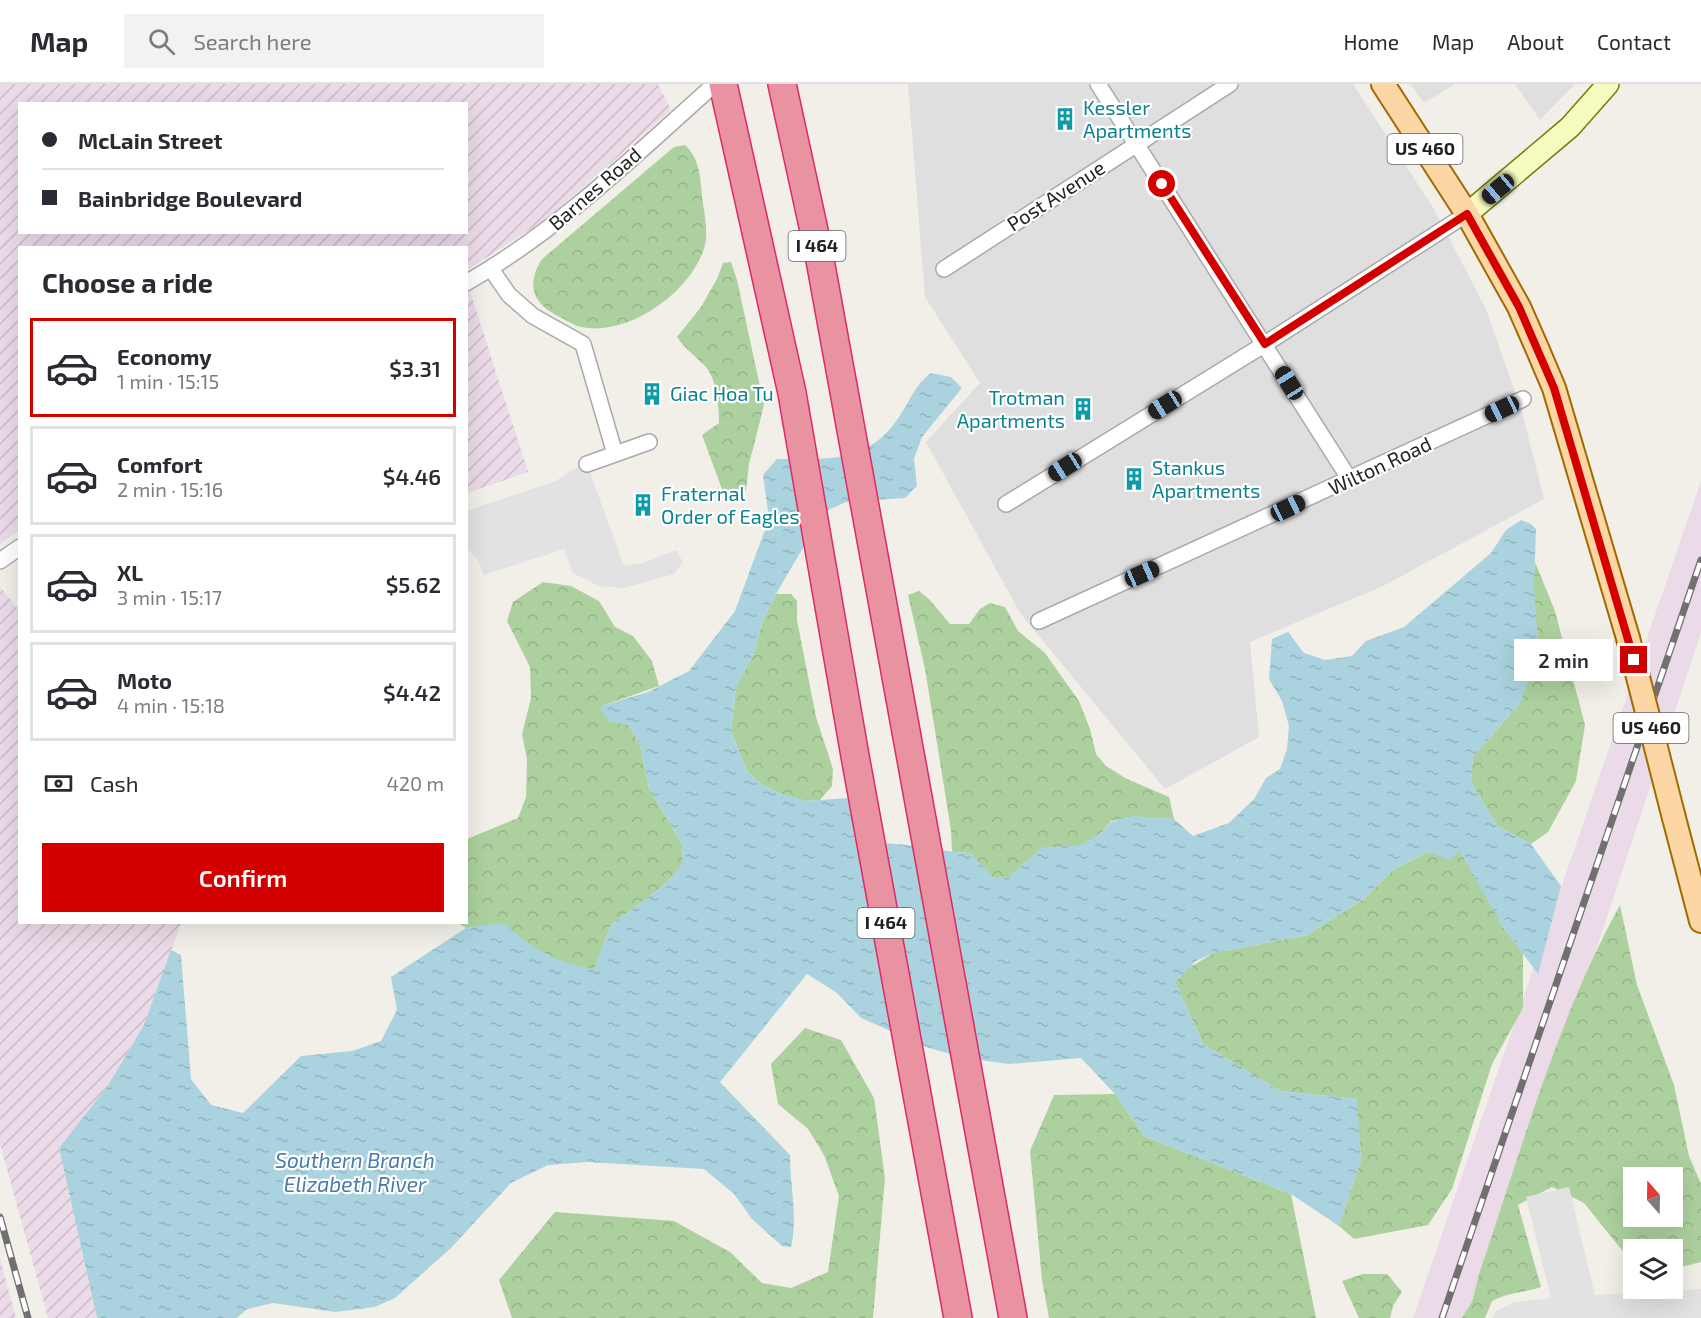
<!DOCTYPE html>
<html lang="en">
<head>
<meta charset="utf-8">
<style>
	body { margin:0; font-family:"Exo 2",sans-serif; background:#f2f2f3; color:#2b2b33; height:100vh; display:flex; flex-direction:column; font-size:22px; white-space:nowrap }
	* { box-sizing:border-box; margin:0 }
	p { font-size:20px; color:#7c7c81 }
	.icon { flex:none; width:33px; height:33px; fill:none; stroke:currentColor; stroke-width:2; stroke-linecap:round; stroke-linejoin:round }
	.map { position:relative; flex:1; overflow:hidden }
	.side { position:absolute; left:18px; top:162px; width:450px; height:678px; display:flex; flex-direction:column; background:#fff; border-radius:0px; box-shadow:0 6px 24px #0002 }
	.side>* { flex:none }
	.top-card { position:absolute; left:18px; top:18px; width:450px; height:132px; border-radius:0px; box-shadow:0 6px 24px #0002; display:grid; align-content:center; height:132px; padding:0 24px; background:#fff }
	.needle { width:39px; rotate:340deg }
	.fabs { position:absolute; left:1623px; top:1083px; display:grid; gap:12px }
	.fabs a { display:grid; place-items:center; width:60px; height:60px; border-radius:0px; background:#fff; box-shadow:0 6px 24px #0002; font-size:30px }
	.end { position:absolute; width:27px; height:27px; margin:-14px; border:8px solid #d40000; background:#fff; box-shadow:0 0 0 3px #fff }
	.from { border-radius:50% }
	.bubble { position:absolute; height:42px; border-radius:0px; background:#fff; box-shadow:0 6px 24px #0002; font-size:20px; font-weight:600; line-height:42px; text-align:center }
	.car { position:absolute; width:18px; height:36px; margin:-18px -9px; border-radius:8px; box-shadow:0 0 4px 2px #0007; background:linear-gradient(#222 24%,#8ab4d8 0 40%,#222 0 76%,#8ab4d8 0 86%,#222 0) }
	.top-card b { display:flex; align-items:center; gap:21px; height:57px; font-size:22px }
	.top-card b+b { border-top:2px solid #e1e1e2 }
	.top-card i { width:15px; height:15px; background:#2b2b33 }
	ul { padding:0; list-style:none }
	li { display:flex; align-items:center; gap:18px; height:99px; margin:0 12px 9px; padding:0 12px; border:3px solid #e1e1e2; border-radius:0px }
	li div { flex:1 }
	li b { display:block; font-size:22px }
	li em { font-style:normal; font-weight:600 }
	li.active { border-color:#d40000 }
	li>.icon { width:54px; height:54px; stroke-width:1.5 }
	h2 { padding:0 24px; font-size:27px; line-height:72px }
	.pay { display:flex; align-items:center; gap:15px; height:66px; padding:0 24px; font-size:22px }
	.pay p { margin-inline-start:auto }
	.button { display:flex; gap:12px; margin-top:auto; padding:12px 24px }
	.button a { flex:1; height:69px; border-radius:0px; background:#d40000; color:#fff; font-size:24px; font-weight:600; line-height:69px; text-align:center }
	header { display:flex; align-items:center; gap:36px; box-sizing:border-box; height:84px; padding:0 30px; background:#fff; border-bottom:2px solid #e1e1e2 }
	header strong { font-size:28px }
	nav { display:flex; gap:33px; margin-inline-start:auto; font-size:21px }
	.search { width:420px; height:54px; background:#f2f2f3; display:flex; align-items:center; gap:15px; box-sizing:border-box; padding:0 21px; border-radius:0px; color:#7c7c81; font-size:22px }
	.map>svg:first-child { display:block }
</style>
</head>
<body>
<header>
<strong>Map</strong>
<div class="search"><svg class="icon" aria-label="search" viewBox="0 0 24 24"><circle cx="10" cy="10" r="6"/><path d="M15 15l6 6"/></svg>Search here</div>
<nav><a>Home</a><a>Map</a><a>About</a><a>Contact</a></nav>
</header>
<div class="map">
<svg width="1701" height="1234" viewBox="0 0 1701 1234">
	<defs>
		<pattern id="industrial-furrows" width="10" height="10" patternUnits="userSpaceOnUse" patternTransform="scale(1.5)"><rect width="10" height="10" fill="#ebdbe8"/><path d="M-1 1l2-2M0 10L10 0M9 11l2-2" fill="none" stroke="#c9bcc7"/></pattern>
		<pattern id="forest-crowns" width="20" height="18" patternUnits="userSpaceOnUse" patternTransform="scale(1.5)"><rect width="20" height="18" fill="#add19e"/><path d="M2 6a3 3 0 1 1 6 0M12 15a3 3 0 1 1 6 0" fill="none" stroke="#95b388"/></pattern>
		<pattern id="water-ripples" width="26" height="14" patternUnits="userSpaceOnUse" patternTransform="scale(1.5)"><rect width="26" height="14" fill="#aad3df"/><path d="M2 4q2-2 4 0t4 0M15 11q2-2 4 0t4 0" fill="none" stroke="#92b5bf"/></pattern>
	</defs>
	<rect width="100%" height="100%" fill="#f2efe9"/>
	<!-- residential -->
	<path fill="#e0dfdf" d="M908 0H1353L1434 125 1486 225 1522 328 1544 415 1383 502 1250 558 1259 653 1165 705 1020 529 926 358 980 299 925 213Z
		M1410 0H1455L1424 19Z
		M1515 0H1575L1540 36Z"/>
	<!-- industrial -->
	<path fill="url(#industrial-furrows)" fill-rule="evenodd" d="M0 0H658L671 26 548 134 467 186 466 164H20L19 446 0 460ZM20 20H466V148H20Z
		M470 207 528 388 467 409 466 209Z
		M0 503 19 526 20 838 181 839 144 941 107 1003 59 1065 97 1234H48L0 1060Z
		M0 1174 16 1234H0Z"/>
	<!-- railway -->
	<path fill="#ebdbe8" d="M1701 397V549L1603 845 1469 1234H1413Z"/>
	<!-- forest -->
	<path fill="url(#forest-crowns)" fill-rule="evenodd" d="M685 61C702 77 700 98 703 120 705 133 708 148 705 161 693 207 629 253 581 243 575 242 569 238 564 235 535 222 524 204 542 175L674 63Z
		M731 178 737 196 764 321 749 380 746 406 733 418 722 405 702 351 719 339C719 321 717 293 703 280 692 269 686 266 677 253L701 223 717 195 723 179Z
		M1535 478 1555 527 1585 641 1576 697 1548 748 1531 760 1497 742 1471 698 1473 673 1520 619Z
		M543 498 571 502 599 517 615 543 633 552 652 577 659 602 599 623 610 637 629 641 640 661 649 704 682 760 683 780 663 802 611 841 594 886C559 881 529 862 503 840L466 844 458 839 466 838 467 755 518 734 526 713 527 676 522 650 531 614 530 583 507 537 513 518Z
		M919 507 930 516 950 540H969L980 525 990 519 1005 523 1018 547 1045 569 1079 617 1090 645 1096 670 1106 682 1127 695 1169 713 1174 735 1137 733 1111 737 1101 749 1080 762 1042 764 1009 793 993 794 970 769 952 768 951 746 925 585 908 511Z
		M776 510H791L797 517V536L816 633 833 685 832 702 820 716 806 717 778 709 761 700 747 687 731 647 736 603 754 569 763 536Z
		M1459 761 1503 843 1523 869V924L1492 980 1452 1105 1428 1141 1354 1155 1339 1142 1361 1076 1356 1015 1280 1007 1203 960 1175 898 1189 884 1213 869 1307 851 1365 814 1394 785 1428 768Z
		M1620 821 1637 901 1674 1001 1689 1072 1701 1100V1178L1673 1185 1672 1166H1634L1633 1175 1625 1170 1584 1119 1552 1103 1518 1121 1541 1203C1524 1209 1508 1208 1492 1217L1485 1234H1462L1472 1218 1479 1190C1522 1065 1556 937 1620 821ZM1634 1094H1672V1132H1634Z
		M805 944 841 956 874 1014 885 1094 873 1234H512L499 1196 555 1128 674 1137 730 1168 762 1199 791 1204 828 1188 839 1112 824 1071 808 1045 778 1020 771 980Z
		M1115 1010 1144 1052 1291 1110 1316 1234H1049L1042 1196 1030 1067 1054 1011Z
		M1363 1190H1387L1402 1208 1393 1222 1390 1234H1359L1342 1197Z"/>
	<!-- parking -->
	<path fill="#e2e2e2" d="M587 380 624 482 643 479 676 466 683 478 674 490 624 504 599 502 573 489 564 465 484 491 478 476 467 464 466 427 556 397 573 385Z
		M1569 1103 1595 1211 1701 1205V1234H1492L1495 1228 1514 1218 1551 1214 1526 1113Z"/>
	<!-- water -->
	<path fill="url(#water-ripples)" d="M931 289 951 293 962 304 922 353 914 375 917 402 905 414 846 418 824 428 776 510 763 536 754 569 736 603 731 647 747 687 761 700 778 709 806 717 847 714 875 759C907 758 938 768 970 769L994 794 1009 793 1042 764 1080 761 1101 749 1111 738 1133 732 1174 735 1193 752 1229 739 1254 715 1266 694 1280 685 1287 665 1289 642 1282 617 1269 595 1272 555 1288 548 1304 569 1325 576 1352 572 1366 557 1404 543 1491 469 1506 446 1521 436 1531 440 1536 445 1534 504 1539 569 1520 619 1473 673 1471 698 1497 742 1531 760 1561 802 1538 890 1503 843 1459 766 1451 776 1428 768 1394 785 1365 814 1307 851 1213 869 1196 877 1175 898 1203 960 1280 1007 1357 1015 1361 1076 1339 1142 1291 1110 1144 1052 1115 1010 1081 974 1009 980 965 974 929 964 861 934 837 909 807 890 720 998 790 1071C790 1102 798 1133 791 1163L782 1162 752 1135 734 1110 704 1085 588 1078 548 1081 511 1099 451 1164 395 1214 375 1223 335 1228 273 1219 247 1225 237 1234H97L59 1064 107 1003 144 941 171 866 181 871 191 995 211 1021 243 1029 301 972 352 967 381 957 397 926 391 893 466 844 503 839C529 862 559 881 594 885L611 841 663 802 683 779 682 760 649 704 640 661 629 641 609 637 598 623 648 608 689 587 735 527 769 435 763 391 777 375C830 375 869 380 901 330 911 314 916 300 931 289Z"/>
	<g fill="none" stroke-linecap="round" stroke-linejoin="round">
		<!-- street casing -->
		<g stroke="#a9a9a9" stroke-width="18">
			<path id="street" d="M1098 0 1350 396
				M491 185 509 211 533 232 583 260 615 370
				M944 185 1230 0
				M466 199C560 145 635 71 715 0
				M587 380 649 358
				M1006 420 1265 260 1467 130
				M0 477 20 463
				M1039 537 1523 315"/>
		</g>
		<!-- secondary casing -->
		<g stroke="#707d05" stroke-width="24">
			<path id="secondary" d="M1467 130 1570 43 1608 0"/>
		</g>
		<!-- primary casing -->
		<g stroke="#a06b00" stroke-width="26">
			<path id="primary" d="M1383 0 1467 130 1519 223 1537 264 1554 304 1628 554
				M1674 734 1701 837"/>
		</g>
		<!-- highway casing -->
		<g stroke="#dc2a67" stroke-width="30">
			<path id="highway" d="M723 0 792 309 855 672 958 1234
				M782 0 818 165 1013 1234"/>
		</g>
		<!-- street -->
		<use href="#street" stroke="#fff" stroke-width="15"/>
		<!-- secondary -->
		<use href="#secondary" stroke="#f7fabf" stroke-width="21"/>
		<!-- primary -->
		<use href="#primary" stroke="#fcd6a4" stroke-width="22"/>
		<!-- highway -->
		<use href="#highway" stroke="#e892a2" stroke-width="27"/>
		<!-- rail casing -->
		<g stroke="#707070" stroke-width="7">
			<path id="rail" d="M0 1133 28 1234
				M1442 1234 1701 476"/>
		</g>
		<!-- rail -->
		<use href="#rail" stroke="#fff" stroke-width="4.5" stroke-dasharray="14" stroke-linecap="butt"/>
		<!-- primary-bridge casing -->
		<g stroke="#a06b00" stroke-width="26" stroke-linecap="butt">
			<path id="primary-bridge" d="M1628 554 1674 734"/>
		</g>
		<!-- primary-bridge -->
		<use href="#primary-bridge" stroke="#fcd6a4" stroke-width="22"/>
	</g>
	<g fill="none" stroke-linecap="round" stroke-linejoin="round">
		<!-- route -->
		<path stroke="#d40000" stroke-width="8" d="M1162 100 1265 260 1467 130 1519 223 1554 304 1634 576"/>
	</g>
	<!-- icons -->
	<defs>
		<g id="building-bare" transform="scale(1.8)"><path d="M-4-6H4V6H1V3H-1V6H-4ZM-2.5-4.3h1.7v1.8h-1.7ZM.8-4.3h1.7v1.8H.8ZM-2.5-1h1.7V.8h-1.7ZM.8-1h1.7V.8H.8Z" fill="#0f9aa8" stroke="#fff" stroke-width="2.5" paint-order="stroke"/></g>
	</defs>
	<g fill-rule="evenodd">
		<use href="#building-bare" x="1065" y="35"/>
		<use href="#building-bare" x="652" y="310"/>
		<use href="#building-bare" x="1083" y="325"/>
		<use href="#building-bare" x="1134" y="395"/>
		<use href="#building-bare" x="643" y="421"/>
	</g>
	<g text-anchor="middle" stroke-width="4.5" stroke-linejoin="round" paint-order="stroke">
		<!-- shield labels -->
		<g fill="#fff" stroke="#646464" stroke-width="1.5">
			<rect x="1387.5" y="50" width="75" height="30" rx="4.5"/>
			<rect x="788.5" y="147" width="57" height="30" rx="4.5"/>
			<rect x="1613.5" y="629" width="75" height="30" rx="4.5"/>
			<rect x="857.5" y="824" width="57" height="30" rx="4.5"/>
		</g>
		<g font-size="18" font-weight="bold" fill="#222">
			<text x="1425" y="71">US 460</text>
			<text x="817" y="168">I 464</text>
			<text x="1651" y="650">US 460</text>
			<text x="886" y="845">I 464</text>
		</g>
		<!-- culture labels -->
		<g font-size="20" fill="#0d838f" stroke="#fff" text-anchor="start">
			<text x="1083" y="31">Kessler<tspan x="1083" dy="23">Apartments</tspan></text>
			<text x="670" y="317">Giac Hoa Tu</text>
			<text x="1065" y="321" text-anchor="end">Trotman<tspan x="1065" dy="23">Apartments</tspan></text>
			<text x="1152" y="391">Stankus<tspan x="1152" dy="23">Apartments</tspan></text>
			<text x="661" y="417">Fraternal<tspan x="661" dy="23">Order of Eagles</tspan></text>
		</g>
		<!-- street labels -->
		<g font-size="20" fill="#222" stroke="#fff">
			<text transform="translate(595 105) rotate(-41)" y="7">Barnes Road</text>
			<text transform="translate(1056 112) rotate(-33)" y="7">Post Avenue</text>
			<text transform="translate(1380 382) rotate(-25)" y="7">Wilton Road</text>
		</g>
		<!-- water labels -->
		<g font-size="21" font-style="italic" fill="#4a7aab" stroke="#fff">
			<text x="355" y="1084">Southern Branch<tspan x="355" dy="24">Elizabeth River</tspan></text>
		</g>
	</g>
</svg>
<div class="fabs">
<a><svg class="needle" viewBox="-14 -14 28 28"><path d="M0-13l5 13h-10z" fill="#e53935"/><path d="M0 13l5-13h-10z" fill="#7c7c81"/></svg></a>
<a><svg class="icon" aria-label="layers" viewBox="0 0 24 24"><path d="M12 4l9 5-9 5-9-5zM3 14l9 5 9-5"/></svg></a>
</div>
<i class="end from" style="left:1162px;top:100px"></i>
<i class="end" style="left:1634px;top:576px"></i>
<div class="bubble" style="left:1514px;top:555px;width:99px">2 min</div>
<i class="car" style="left:1498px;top:105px;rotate:230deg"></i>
<i class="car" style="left:1289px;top:299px;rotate:328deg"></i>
<i class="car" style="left:1165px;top:321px;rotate:238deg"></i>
<i class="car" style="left:1502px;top:325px;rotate:245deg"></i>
<i class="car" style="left:1065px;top:383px;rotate:238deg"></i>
<i class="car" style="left:1288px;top:424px;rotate:65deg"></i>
<i class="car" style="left:1142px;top:490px;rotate:66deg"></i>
<div class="top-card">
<b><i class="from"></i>McLain Street</b>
<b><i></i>Bainbridge Boulevard</b>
</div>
<section class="side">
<h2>Choose a ride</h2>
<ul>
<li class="active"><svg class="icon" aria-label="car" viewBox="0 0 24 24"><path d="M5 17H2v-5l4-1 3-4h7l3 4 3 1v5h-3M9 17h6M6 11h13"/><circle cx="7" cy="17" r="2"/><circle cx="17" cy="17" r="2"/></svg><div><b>Economy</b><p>1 min · 15:15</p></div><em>$3.31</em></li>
<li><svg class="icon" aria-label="car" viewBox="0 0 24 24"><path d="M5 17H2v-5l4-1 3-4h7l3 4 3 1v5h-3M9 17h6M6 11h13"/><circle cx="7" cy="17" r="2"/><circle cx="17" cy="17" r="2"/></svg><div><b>Comfort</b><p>2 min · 15:16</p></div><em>$4.46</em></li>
<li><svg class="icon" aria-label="car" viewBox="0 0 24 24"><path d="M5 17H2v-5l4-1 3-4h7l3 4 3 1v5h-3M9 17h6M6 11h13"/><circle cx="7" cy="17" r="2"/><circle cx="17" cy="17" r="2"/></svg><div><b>XL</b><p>3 min · 15:17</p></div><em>$5.62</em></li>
<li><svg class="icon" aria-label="car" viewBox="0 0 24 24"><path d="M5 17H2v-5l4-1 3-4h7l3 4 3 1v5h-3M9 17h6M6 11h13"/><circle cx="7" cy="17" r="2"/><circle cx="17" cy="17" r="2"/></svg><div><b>Moto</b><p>4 min · 15:18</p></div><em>$4.42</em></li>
</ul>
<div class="pay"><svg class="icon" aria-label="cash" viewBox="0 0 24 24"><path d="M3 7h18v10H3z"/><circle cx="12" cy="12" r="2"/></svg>Cash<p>420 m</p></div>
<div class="button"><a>Confirm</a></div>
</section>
</div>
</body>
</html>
